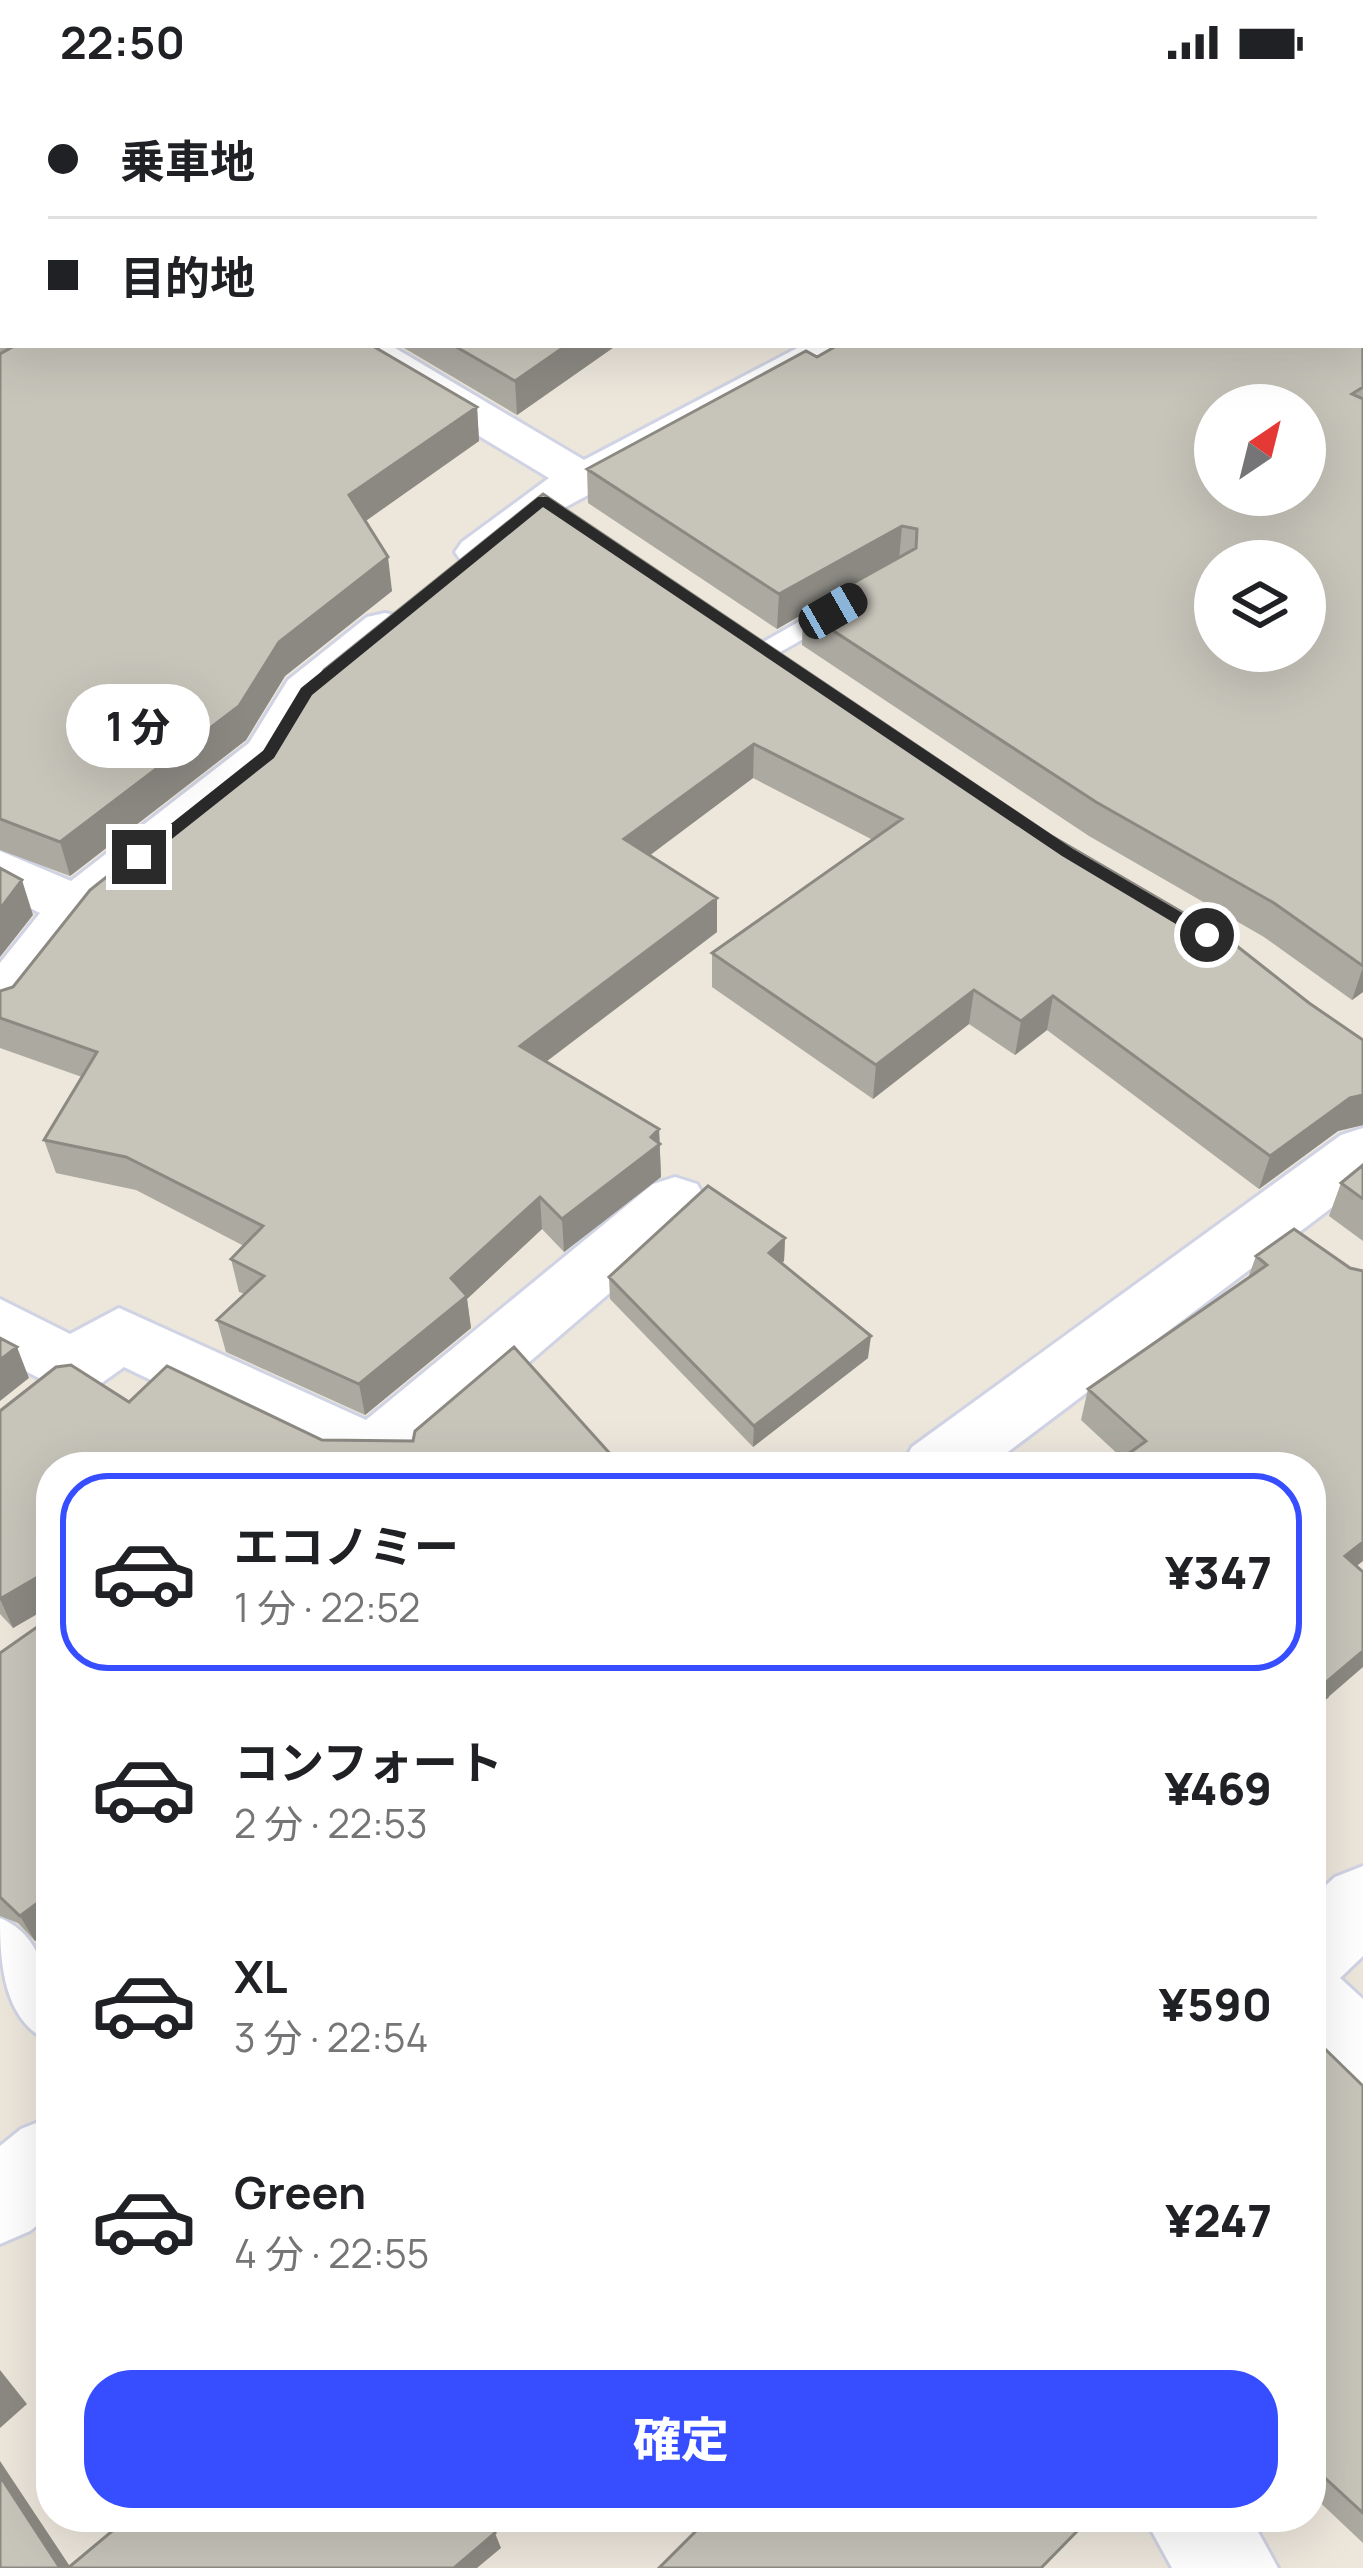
<!DOCTYPE html>
<html lang="ja">
<head>
<meta charset="utf-8">
<style>
	body { margin:0; font-family:Manrope,"Noto Sans JP",sans-serif; background:#f6f6f6; color:#202124; height:100vh; display:flex; flex-direction:column; font-size:45px; white-space:nowrap }
	* { box-sizing:border-box; margin:0 }
	p { font-size:39px; color:#757577 }
	.icon { flex:none; width:66px; height:66px; fill:none; stroke:currentColor; stroke-width:2; stroke-linecap:round; stroke-linejoin:round }
	.map { position:relative; flex:1; overflow:hidden }
	.panel { position:absolute; left:36px; top:1368px; width:1290px; height:1080px; display:flex; flex-direction:column; background:#fff; border-radius:48px; box-shadow:0 12px 48px #0002 }
	.panel>* { flex:none }
	.top-card { position:absolute; left:0px; top:0px; width:1365px; height:264px; box-shadow:0 12px 48px #0002; display:grid; align-content:center; height:264px; padding:0 48px; background:#fff }
	.needle { width:78px; rotate:35deg }
	.buttons { position:absolute; left:1194px; top:300px; display:grid; gap:24px }
	.buttons a { display:grid; place-items:center; width:132px; height:132px; border-radius:50%; background:#fff; box-shadow:0 12px 48px #0002; font-size:60px }
	.end { position:absolute; width:54px; height:54px; margin:-27px; border:15px solid #2a2a2a; background:#fff; box-shadow:0 0 0 6px #fff }
	.from { border-radius:50% }
	.bubble { position:absolute; height:84px; border-radius:42px; background:#fff; box-shadow:0 12px 48px #0002; font-size:39px; font-weight:800; line-height:84px; text-align:center }
	.car { position:absolute; width:36px; height:72px; margin:-36px -18px; border-radius:15px; box-shadow:0 0 9px 3px #0007; background:linear-gradient(#222 24%,#8ab4d8 0 40%,#222 0 76%,#8ab4d8 0 86%,#222 0) }
	.top-card b { display:flex; align-items:center; gap:42px; height:114px; font-size:45px }
	.top-card b+b { border-top:3px solid #e0e0e0 }
	.top-card i { width:30px; height:30px; background:#202124 }
	ul { padding:21px 0 0; list-style:none }
	li { display:flex; align-items:center; gap:36px; height:198px; margin:0 24px 18px; padding:0 24px; border:6px solid transparent; border-radius:48px }
	li div { flex:1 }
	li b { display:block; font-size:45px }
	li em { font-style:normal; font-weight:800 }
	li.active { border-color:#364eff }
	li>.icon { width:108px; height:108px; stroke-width:1.5 }
	.primary-button { display:flex; gap:24px; margin-top:auto; padding:24px 48px }
	.primary-button a { flex:1; height:138px; border-radius:48px; background:#364eff; color:#fff; font-size:48px; font-weight:800; line-height:138px; text-align:center }
	.status { display:flex; justify-content:space-between; align-items:center; height:84px; padding:0 60px; background:#fff; direction:ltr }
	.status svg { height:33px; fill:currentColor }
	.map>svg:first-child { display:block }
</style>
</head>
<body>
<div class="status"><b>22:50</b><svg viewBox="0 0 49 12"><path d="M0 12V9h3v3zM5 12V6h3v6zM10 12V3h3v9zM15 12V0h3v12zM26 1h20v11H26zM47 4h2v5h-2z"/></svg></div>
<div class="map">
<svg width="1363" height="2484" viewBox="0 0 1363 2484">
	<rect width="100%" height="100%" fill="#ece6db"/>
	<g fill="none" stroke-linecap="round" stroke-linejoin="round">
		<!-- service casing -->
		<g stroke="#d0d3e3" stroke-width="6">
			<path id="service" d="M846 511 856 513V525L775 571 765 574 751 565Z
				M0 1834C49 1854 51 1913 51 1958 3 1938 0 1878 0 1834Z"/>
		</g>
		<!-- minor casing -->
		<g stroke="#d0d3e3" stroke-width="6">
			<path id="minor" d="M0 0H22L24 3H3V14Z
				M337 261H390L584 376 803 261H858L852 270 560 426 496 478 479 483 462 478 455 468 462 458 549 394 343 270Z
				M385 529 403 533 410 544 326 617 288 682 96 837 21 934 0 940V879L40 829 0 809V767L71 797 249 659 288 596 367 533Z
				M1363 1044V1100L988 1383H901L912 1363 1341 1051Z
				M675 1093 697 1100 707 1117 697 1134 414 1377 418 1383H331L124 1283 96 1303 72 1311 0 1274V1215L70 1250 119 1224 366 1336 653 1100Z
				M1363 1782V1872L1340 1894 1363 1915V2012L1334 2000 1311 1978V1815L1335 1793Z
				M51 2033V2130L30 2147 0 2160V2062L21 2045Z
				M1144 2433H1250L1278 2484H1172Z"/>
		</g>
		<!-- tertiary casing -->
		<g stroke="#d0d3e3" stroke-width="6">
			<path id="tertiary" d="M3 39V63L0 64V40Z
				M0 111H3L0 137Z"/>
		</g>
		<!-- service -->
		<use href="#service" fill="#fff" fill-rule="evenodd"/>
		<!-- minor -->
		<use href="#minor" fill="#fff" fill-rule="evenodd"/>
		<!-- tertiary -->
		<use href="#tertiary" fill="#fff" fill-rule="evenodd"/>
	</g>
	<!-- wall -->
	<path fill="#aba9a0" d="M1363 108V908L1352 916 1264 853 1089 752 802 561 803 530 777 545 588 419 587 385 817 273 1362 261Z
		M3 178V261H371L477 323 479 357 365 437 392 507 285 592 246 656 70 792 0 766V180Z
		M399 261H617L517 331Z
		M543 410 1050 751 1309 919 1363 956V1041L1338 1047 1259 1105 1047 946 1015 971 969 940 873 1015 712 903V869L873 756 753 694 649 771 717 814V848L546 978 659 1045 661 1093 564 1168 542 1145 467 1215 471 1244 365 1331 226 1268 217 1236 245 1210 239 1208 231 1175 244 1162 136 1106 56 1089 44 1056 82 993 0 964V907L13 903Z
		M1363 1081V1157L1329 1132 1341 1099Z
		M785 1154 784 1177 781 1179 868 1274 753 1363 610 1215 609 1193Z
		M1256 1172 1350 1184 1356 1482 1326 1615 1313 1640 1122 1374 1081 1336 1088 1305 1248 1194Z
		M129 1318 322 1356 622 1383H51V1844L35 1857 18 1839 0 1832V1569L40 1541 41 1528 13 1544 0 1530V1327Z
		M1311 1975 1363 2002V2459L1311 2410Z"/>
	<!-- shaded-wall -->
	<path fill="#8b8982" d="M1234 0H1288L1283 3H1228Z
		M567 261H617L517 331 515 297Z
		M477 323 479 357 353 446 349 411Z
		M902 442 899 476 803 527V530L777 545 779 510Z
		M388 473 392 507 285 592 246 656 70 792 60 758 279 558Z
		M754 660 753 694 625 790 624 755Z
		M22 796 33 831 0 873V825Z
		M717 814V848L523 995 520 962Z
		M1363 883V908L1352 916Z
		M974 906 969 940 873 1015 876 981Z
		M1053 912 1047 946 1015 971 1021 937Z
		M1363 1011V1041L1338 1047 1259 1105 1270 1072 1350 1014Z
		M659 1045 661 1093 564 1168 562 1135Z
		M540 1113 542 1145 467 1215 471 1244 365 1331 359 1300 451 1194Z
		M785 1154 784 1177 768 1191 769 1169Z
		M871 1252 868 1274 753 1363 754 1342Z
		M17 1263 29 1294 0 1317V1276Z
		M1363 1458V1477L1331 1502 1345 1472Z
		M36 1494 49 1523 13 1544 0 1515Z
		M1363 1567V1583L1326 1615 1311 1642V1619L1318 1605Z
		M51 1809V1844L35 1857 20 1832Z
		M0 2286 27 2320 0 2344Z
		M0 2377 71 2484H60L0 2392Z
		M495 2449 501 2464 477 2484H454Z"/>
	<!-- building -->
	<path fill="#c7c4ba" stroke="#8b8982" stroke-width="3" fill-rule="evenodd" d="M697 0H1234L1228 3H692Z
		M1362 108 1363 303 1352 310 1363 315V882L1274 819 1096 718 803 527 916 464 917 445 902 442 779 510 587 385 806 267 817 273 838 261H1362ZM1215 321H1305V411H1215ZM1215 477H1305V567H1215Z
		M3 178V250L0 249V180Z
		M16 261H371L477 323 349 411 388 473 279 558 239 622 60 758 0 735V270Z
		M453 261H567L515 297Z
		M543 410 1050 751 1228 855 1309 919 1363 956V1011L1350 1014 1270 1072 1053 912 1021 937 974 906 876 981 712 869 902 735 754 660 624 755 717 814 520 962 659 1045 651 1053 660 1060 562 1135 540 1113 451 1194 467 1212 359 1300 217 1236 264 1192 231 1175 263 1142 126 1073 44 1056 97 968 0 934V907L13 903 90 806 285 651 324 586Z
		M0 784 22 796 0 825Z
		M1363 1081V1115L1341 1099Z
		M708 1102 785 1154 769 1169 871 1252 754 1342 609 1193Z
		M1294 1145 1350 1184 1363 1187V1458L1345 1472 1363 1488V1567L1318 1605 1327 1613 1311 1625V1383H1110L1146 1357 1088 1305 1267 1181 1256 1172Z
		M0 1254 17 1263 0 1276Z
		M514 1263 622 1383H51V1809L20 1832 0 1813V1569L40 1541 42 1498 36 1494 0 1515V1327L56 1283 71 1281 129 1318 167 1282 322 1356 413 1357 415 1347Z
		M1323 1963 1363 2002V2429L1311 2381V1975Z
		M0 2392 60 2484H0Z
		M129 2433H484L495 2449 454 2484H68Z
		M710 2433H1091L1041 2484H659Z"/>
	<!-- route -->
	<path fill="#2a2a2a" d="M538 413H548L1073 765 1213 847V855H1201L1062 772 543 423 312 611 274 674 144 777H133V770L263 667 301 604Z"/>
</svg>
<div class="buttons">
<a><svg class="needle" viewBox="-14 -14 28 28"><path d="M0-13l5 13h-10z" fill="#e53935"/><path d="M0 13l5-13h-10z" fill="#757577"/></svg></a>
<a><svg class="icon" aria-label="layers" viewBox="0 0 24 24"><path d="M12 4l9 5-9 5-9-5zM3 14l9 5 9-5"/></svg></a>
</div>
<i class="end from" style="left:1207px;top:851px"></i>
<i class="end" style="left:139px;top:773px"></i>
<div class="bubble" style="left:66px;top:600px;width:144px">1 分</div>
<i class="car" style="left:833px;top:527px;rotate:60deg"></i>
<div class="top-card">
<b><i class="from"></i>乗車地</b>
<b><i></i>目的地</b>
</div>
<section class="panel">
<ul>
<li class="active"><svg class="icon" aria-label="car" viewBox="0 0 24 24"><path d="M5 17H2v-5l4-1 3-4h7l3 4 3 1v5h-3M9 17h6M6 11h13"/><circle cx="7" cy="17" r="2"/><circle cx="17" cy="17" r="2"/></svg><div><b>エコノミー</b><p>1 分 · 22:52</p></div><em>¥347</em></li>
<li><svg class="icon" aria-label="car" viewBox="0 0 24 24"><path d="M5 17H2v-5l4-1 3-4h7l3 4 3 1v5h-3M9 17h6M6 11h13"/><circle cx="7" cy="17" r="2"/><circle cx="17" cy="17" r="2"/></svg><div><b>コンフォート</b><p>2 分 · 22:53</p></div><em>¥469</em></li>
<li><svg class="icon" aria-label="car" viewBox="0 0 24 24"><path d="M5 17H2v-5l4-1 3-4h7l3 4 3 1v5h-3M9 17h6M6 11h13"/><circle cx="7" cy="17" r="2"/><circle cx="17" cy="17" r="2"/></svg><div><b>XL</b><p>3 分 · 22:54</p></div><em>¥590</em></li>
<li><svg class="icon" aria-label="car" viewBox="0 0 24 24"><path d="M5 17H2v-5l4-1 3-4h7l3 4 3 1v5h-3M9 17h6M6 11h13"/><circle cx="7" cy="17" r="2"/><circle cx="17" cy="17" r="2"/></svg><div><b>Green</b><p>4 分 · 22:55</p></div><em>¥247</em></li>
</ul>
<div class="primary-button"><a>確定</a></div>
</section>
</div>
</body>
</html>
